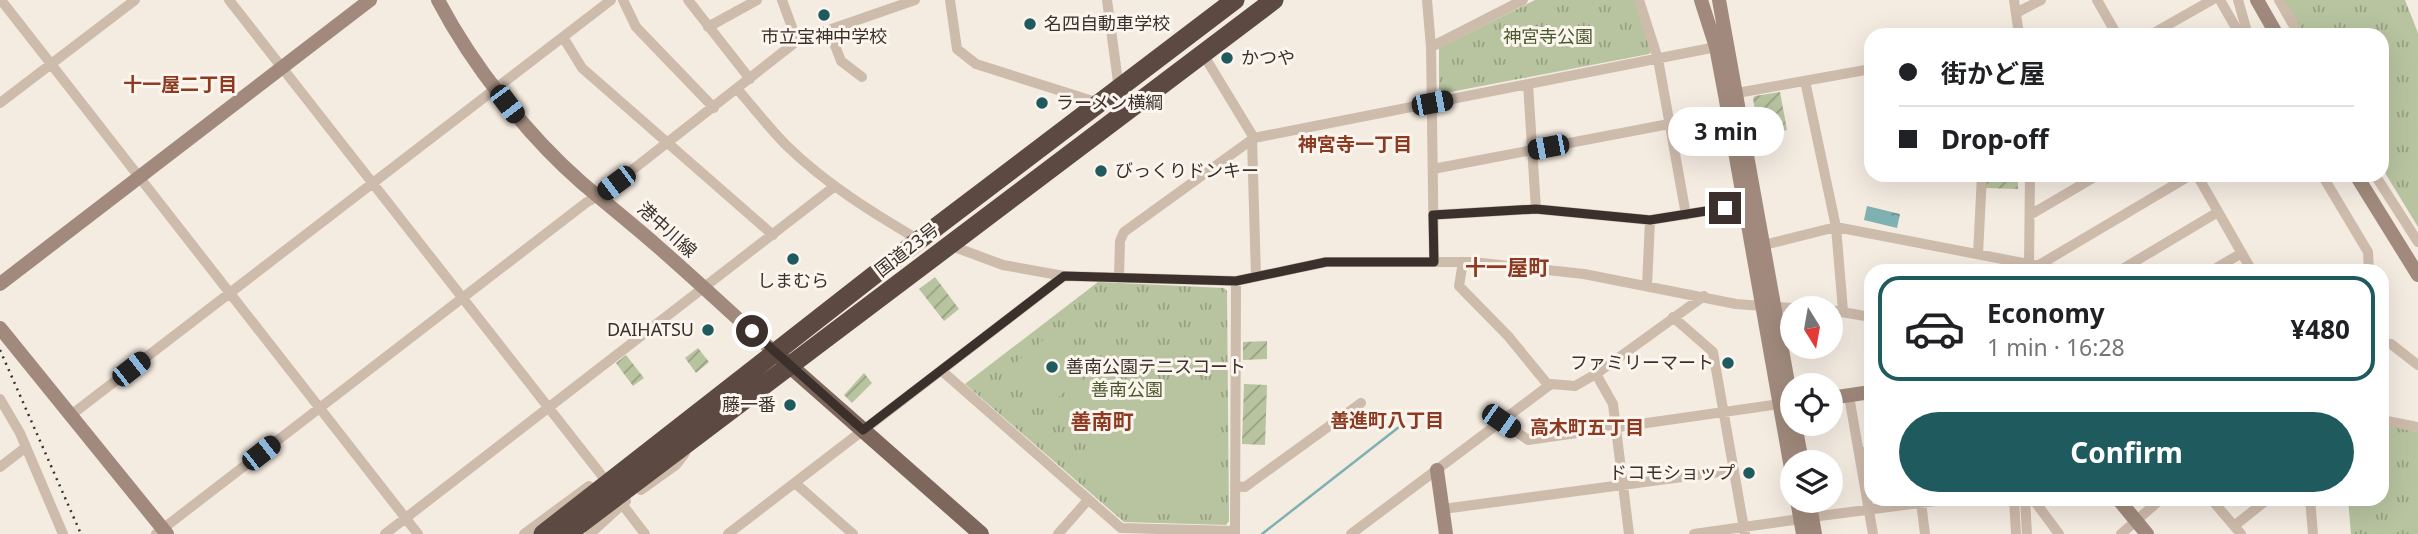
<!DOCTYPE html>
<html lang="en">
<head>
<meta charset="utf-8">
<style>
	body { margin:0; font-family:"Noto Sans","Noto Sans JP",sans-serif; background:#f2f2f2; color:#202124; height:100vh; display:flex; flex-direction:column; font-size:26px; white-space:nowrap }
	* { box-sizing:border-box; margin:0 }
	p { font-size:23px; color:#757577 }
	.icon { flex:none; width:38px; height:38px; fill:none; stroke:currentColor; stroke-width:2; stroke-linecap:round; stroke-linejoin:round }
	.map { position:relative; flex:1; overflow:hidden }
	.details { position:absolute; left:1864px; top:264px; width:525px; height:242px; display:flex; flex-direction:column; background:#fff; border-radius:21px; box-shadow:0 7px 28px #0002 }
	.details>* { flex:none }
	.banner { position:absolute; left:1864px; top:28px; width:525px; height:154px; border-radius:21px; box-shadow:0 7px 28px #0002; display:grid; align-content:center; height:154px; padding:0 35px; background:#fff }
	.needle { width:46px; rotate:169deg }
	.fabs { position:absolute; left:1780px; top:296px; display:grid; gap:14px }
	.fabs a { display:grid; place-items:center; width:63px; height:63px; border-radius:50%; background:#fff; box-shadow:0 7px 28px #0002; font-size:35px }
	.end { position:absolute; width:32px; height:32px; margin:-16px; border:9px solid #3b302b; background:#fff; box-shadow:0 0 0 4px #fff }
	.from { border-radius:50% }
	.bubble { position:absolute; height:49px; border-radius:24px; background:#fff; box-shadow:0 7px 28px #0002; font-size:23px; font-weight:700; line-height:49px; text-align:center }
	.car { position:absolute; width:21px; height:42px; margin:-21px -10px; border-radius:9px; box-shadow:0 0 5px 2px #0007; background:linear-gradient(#222 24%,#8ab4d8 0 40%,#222 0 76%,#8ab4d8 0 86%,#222 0) }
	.banner b { display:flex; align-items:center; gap:24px; height:66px; font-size:26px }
	.banner b+b { border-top:2px solid #e0e0e0 }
	.banner i { width:18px; height:18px; background:#202124 }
	ul { padding:12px 0 0; list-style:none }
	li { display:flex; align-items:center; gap:21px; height:105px; margin:0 14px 10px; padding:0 21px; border:4px solid transparent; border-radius:21px }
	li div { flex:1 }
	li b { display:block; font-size:26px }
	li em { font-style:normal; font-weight:700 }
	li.on { border-color:#1f5a5e }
	li>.icon { width:63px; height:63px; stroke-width:1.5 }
	.button { display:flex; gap:14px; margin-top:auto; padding:14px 35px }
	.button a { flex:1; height:80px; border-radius:42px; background:#1f5a5e; color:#fff; font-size:28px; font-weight:700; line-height:80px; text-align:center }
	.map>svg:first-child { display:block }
</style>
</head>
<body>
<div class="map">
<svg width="2418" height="534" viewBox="0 0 2418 534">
	<defs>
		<pattern id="grass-tufts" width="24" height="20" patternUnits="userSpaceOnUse" patternTransform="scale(1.75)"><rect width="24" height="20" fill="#b8c4a0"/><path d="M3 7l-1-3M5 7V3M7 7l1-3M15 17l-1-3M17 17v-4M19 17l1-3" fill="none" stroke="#97a083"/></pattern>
		<pattern id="garden-furrows" width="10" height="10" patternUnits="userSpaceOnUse" patternTransform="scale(1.75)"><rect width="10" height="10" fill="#b8c4a0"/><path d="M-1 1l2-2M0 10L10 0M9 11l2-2" fill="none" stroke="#97a083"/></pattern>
		<pattern id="water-ripples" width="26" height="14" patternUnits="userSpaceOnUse" patternTransform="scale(1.75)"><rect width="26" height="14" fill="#7fb0b2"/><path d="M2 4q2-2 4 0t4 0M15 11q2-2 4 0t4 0" fill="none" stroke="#699091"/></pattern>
	</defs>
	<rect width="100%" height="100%" fill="#f4ebe1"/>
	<!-- grass -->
	<path fill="url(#grass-tufts)" d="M1535 0H1635L1651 52 1649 54 1445 93 1439 89V48Z
		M2283 0H2405L2418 33V227L2382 168V35H2303Z
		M1098 282 1224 288 1227 291 1229 521 1226 525 1124 522 965 384Z
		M2382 424 2418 432V534H2351L2348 499H2382Z"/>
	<!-- garden -->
	<path fill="url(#garden-furrows)" d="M1780 92 1787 130 1759 136 1753 98 1755 96Z
		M1986 175H2018V189L1986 188Z
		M935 277 959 309 944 321 919 289Z
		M1267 341V359L1243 360V342Z
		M698 348 709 362 696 373 685 358Z
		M626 355 644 378 633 386 616 363Z
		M864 373 872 383 852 403 844 395Z
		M1244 384 1267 385 1265 445 1242 444Z"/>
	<!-- pitch -->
	<path fill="#b8c4a0" d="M1057 329 1090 372 1048 405 1015 363Z
		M1141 382 1218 384 1220 505 1210 514H1130L1093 479C1089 431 1082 392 1141 382Z"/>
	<!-- water -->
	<path fill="url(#water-ripples)" d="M1867 206 1900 214 1897 228 1864 220Z"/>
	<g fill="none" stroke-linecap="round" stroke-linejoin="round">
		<!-- stream -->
		<path stroke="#7fb0b2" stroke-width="2.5" d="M1262 534 1399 427"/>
		<!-- street -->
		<path stroke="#cdbbac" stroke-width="10" d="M1 0 418 534
			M229 0 603 477
			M623 0 636 27 714 108
			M688 0 750 79
			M782 0 797 41
			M950 0 957 49 976 64 1099 103
			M1107 0 1119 89
			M1427 0 1431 47 1434 262
			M1639 0 1658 59 1686 215
			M2014 0 2019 35
			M2097 0 2117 35
			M2220 0 2240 35
			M2238 0 2246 28 2241 35
			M2279 0 2299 35
			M2016 13 2041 0
			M708 27 757 0
			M829 30 841 61 862 77
			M2150 35 2212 0
			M563 37 582 68 773 235
			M1431 47 1523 0
			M1203 54 1254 138
			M1805 81 1836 227 1843 311
			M1528 84 1536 209
			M738 90C754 108 770 129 787 146 826 184 873 213 919 240
			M1737 93 1871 69
			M0 103 135 0
			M1252 139 1256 277
			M1433 169 1669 124
			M2197 175 2252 271
			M2322 175 2368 252 2369 271
			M2375 175 2418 242
			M1433 215 1536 209 1650 220 1744 205
			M2030 215 2098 175
			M949 245 1003 265 1064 276 1236 281 1326 262H1472L1584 274 1736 304 1792 308
			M1764 245 1836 227 2065 271
			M1978 254 1982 175
			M1463 262 1459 286 1508 336 1549 386
			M2029 265 2030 175
			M2039 265 2191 175
			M2119 271 2218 212
			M2211 271 2242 253
			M1119 278 1120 241 1124 232 1254 138 1716 47
			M1647 286 1650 220
			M1830 310 1871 317
			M1673 317 1713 352 1745 534
			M2382 343 2391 344 2418 365
			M942 371 1121 528 1235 531
			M1596 374 1613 404 1629 534
			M1849 396 1873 534
			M0 399 20 433 63 534
			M71 415 611 0
			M2382 420 2418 427
			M1501 421 1528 440 1780 404
			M1859 453 1871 451
			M0 467 26 447
			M795 483 853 534
			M1235 486 1245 487 1361 403
			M641 490 676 465 685 453
			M2014 499 2016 534
			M2025 499 2027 534
			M2033 499 2059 534
			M2211 499 2241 534
			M2310 499 2313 534
			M1921 502 1925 534
			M622 504 645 534
			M1443 509 1734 470
			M1812 517 1951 499
			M2234 526 2268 499
			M156 534 587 202 599 196 797 41 915 0
			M385 534 835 186
			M524 534 589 486
			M590 534 626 501
			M728 534 1064 276
			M1058 534 1088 500
			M1235 534 1236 281
			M1351 534 1551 384 1575 386 1596 374 1704 296
			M1694 534 1800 519
			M2121 534 2161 499"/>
		<!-- secondary -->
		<path stroke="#a18a7d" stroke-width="14" d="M438 0C472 65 527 135 582 183 607 204 632 224 656 245 696 280 735 316 774 352
			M1701 0 1716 47 1725 95 1792 474
			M1719 0 1792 405
			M2257 0 2277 35
			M2356 175 2418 275
			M0 284 370 0
			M0 328 167 534
			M1830 398 1871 392
			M1795 424 1802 462
			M1437 470 1446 534
			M2118 499 2147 534
			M1797 500 1803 534
			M1809 500 1815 534"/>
		<!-- primary -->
		<path stroke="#7d675c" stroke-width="16" d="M781 358 981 534"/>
		<!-- highway -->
		<path stroke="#5c4a42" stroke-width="19" d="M543 534 919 240 1235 0
			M567 534 1274 0"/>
		<!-- rail -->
		<path stroke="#3b302b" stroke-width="2.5" stroke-dasharray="2 5" stroke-linecap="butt" d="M0 350 81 534"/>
	</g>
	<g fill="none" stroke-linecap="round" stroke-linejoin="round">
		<!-- route -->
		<path stroke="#3b302b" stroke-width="9" d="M752 331 863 430 1064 276 1236 281 1326 262H1434L1433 215 1536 209 1650 220 1725 208"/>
	</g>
	<!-- markers -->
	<g fill="#1f5a5e" stroke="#fbf5ee" stroke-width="2.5">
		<circle cx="824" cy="15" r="7"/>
		<circle cx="1030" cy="24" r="7"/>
		<circle cx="1227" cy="58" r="7"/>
		<circle cx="1042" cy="103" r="7"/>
		<circle cx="1101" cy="171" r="7"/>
		<circle cx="793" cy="259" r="7"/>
		<circle cx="708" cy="330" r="7"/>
		<circle cx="1728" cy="363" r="7"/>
		<circle cx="1052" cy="367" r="7"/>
		<circle cx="790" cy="405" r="7"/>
		<circle cx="1749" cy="473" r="7"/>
	</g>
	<g text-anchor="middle" stroke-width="6" stroke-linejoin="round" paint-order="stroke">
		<!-- poi labels -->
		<g font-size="18" fill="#3b302b" stroke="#fbf5ee" text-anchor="start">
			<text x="1044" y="30">名四自動車学校</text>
			<text x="824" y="43" text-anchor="middle">市立宝神中学校</text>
			<text x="1241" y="64">かつや</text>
			<text x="1056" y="109">ラーメン横綱</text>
			<text x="1115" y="177">びっくりドンキー</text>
			<text x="793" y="287" text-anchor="middle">しまむら</text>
			<text x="694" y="336" text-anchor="end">DAIHATSU</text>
			<text x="1714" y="369" text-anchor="end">ファミリーマート</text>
			<text x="1066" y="373">善南公園テニスコート</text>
			<text x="776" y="411" text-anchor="end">藤一番</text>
			<text x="1735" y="479" text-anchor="end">ドコモショップ</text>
		</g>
		<!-- park labels -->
		<g font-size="18" fill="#4a5a2e" stroke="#fbf5ee">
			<text x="1548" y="43">神宮寺公園</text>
			<text x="1127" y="396">善南公園</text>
		</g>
		<!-- street labels -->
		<g font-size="18" fill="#3b302b" stroke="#fbf5ee">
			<text transform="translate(667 230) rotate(42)" y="6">港中川線</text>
			<text transform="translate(907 250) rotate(-38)" y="6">国道23号</text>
		</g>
		<!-- neighbourhood labels -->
		<g font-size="19" font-weight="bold" fill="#8c3b22" stroke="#fbf5ee">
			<text x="180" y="91">十一屋二丁目</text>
			<text x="1355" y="151">神宮寺一丁目</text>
			<text x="1387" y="427">善進町八丁目</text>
			<text x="1587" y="434">高木町五丁目</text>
		</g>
		<!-- quarter labels -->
		<g font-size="21" font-weight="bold" fill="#8c3b22" stroke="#fbf5ee">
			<text x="1507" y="275">十一屋町</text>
			<text x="1102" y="429">善南町</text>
		</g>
	</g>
</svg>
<div class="fabs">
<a><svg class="needle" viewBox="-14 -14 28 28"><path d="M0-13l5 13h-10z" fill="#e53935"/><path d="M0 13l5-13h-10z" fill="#757577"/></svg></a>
<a><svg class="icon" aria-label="locate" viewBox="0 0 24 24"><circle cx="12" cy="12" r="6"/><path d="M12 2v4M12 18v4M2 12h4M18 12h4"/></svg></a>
<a><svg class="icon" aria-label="layers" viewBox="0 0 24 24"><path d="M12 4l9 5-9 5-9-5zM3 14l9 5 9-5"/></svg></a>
</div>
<i class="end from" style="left:752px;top:331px"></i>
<i class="end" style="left:1725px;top:208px"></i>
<div class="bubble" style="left:1668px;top:107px;width:116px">3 min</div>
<i class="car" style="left:1432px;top:103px;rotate:79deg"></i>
<i class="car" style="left:507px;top:104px;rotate:143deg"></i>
<i class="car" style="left:1548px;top:147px;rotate:259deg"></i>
<i class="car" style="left:616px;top:183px;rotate:233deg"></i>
<i class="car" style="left:131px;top:369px;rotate:52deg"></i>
<i class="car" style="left:1501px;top:421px;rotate:125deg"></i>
<i class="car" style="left:261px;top:453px;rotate:52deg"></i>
<div class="banner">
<b><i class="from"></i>街かど屋</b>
<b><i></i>Drop-off</b>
</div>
<section class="details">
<ul>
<li class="on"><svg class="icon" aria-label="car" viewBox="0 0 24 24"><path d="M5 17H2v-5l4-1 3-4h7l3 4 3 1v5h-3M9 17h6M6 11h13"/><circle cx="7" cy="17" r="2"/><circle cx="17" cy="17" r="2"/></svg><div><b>Economy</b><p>1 min · 16:28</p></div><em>¥480</em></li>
</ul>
<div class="button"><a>Confirm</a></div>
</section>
</div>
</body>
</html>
